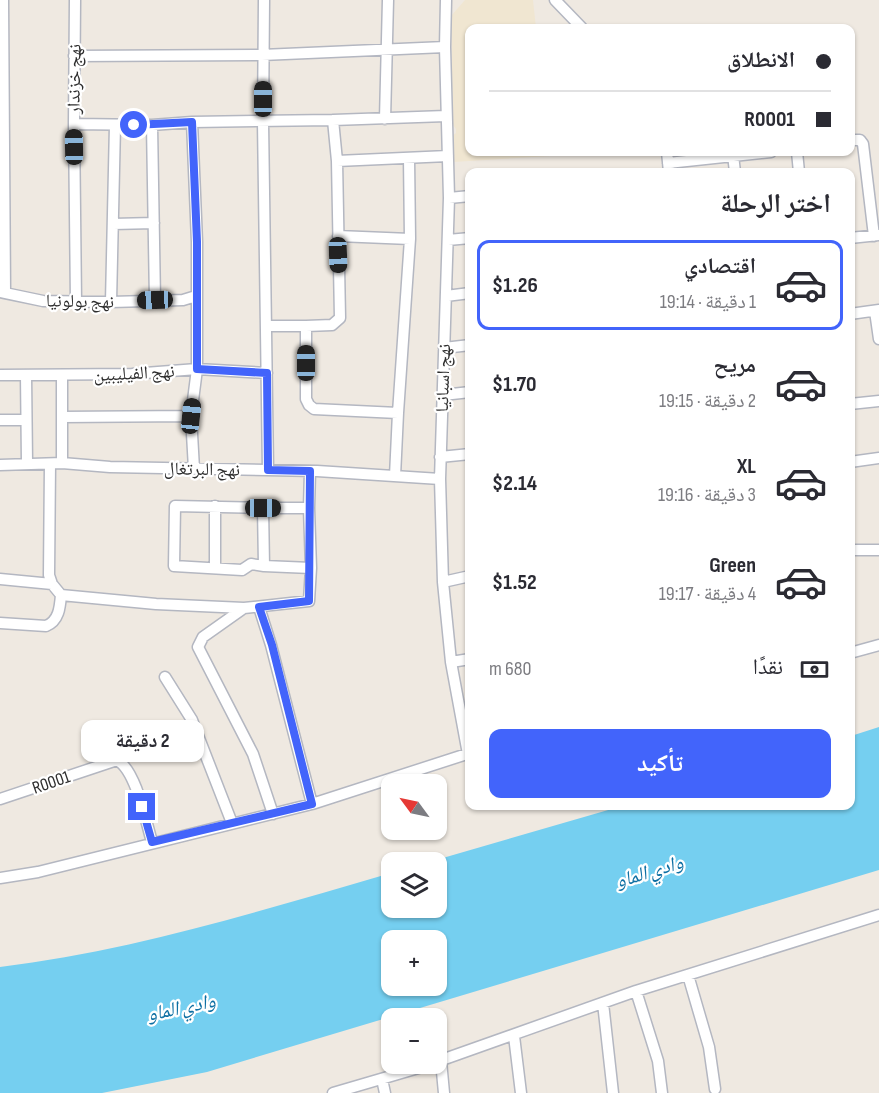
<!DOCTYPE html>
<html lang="ar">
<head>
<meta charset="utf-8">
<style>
	body { margin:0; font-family:"Sofia Sans Condensed","Noto Naskh Arabic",sans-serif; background:#f7f7f7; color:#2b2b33; direction:rtl; height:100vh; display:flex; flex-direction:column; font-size:22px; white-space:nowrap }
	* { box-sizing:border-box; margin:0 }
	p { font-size:20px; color:#7c7c81 }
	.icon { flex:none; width:33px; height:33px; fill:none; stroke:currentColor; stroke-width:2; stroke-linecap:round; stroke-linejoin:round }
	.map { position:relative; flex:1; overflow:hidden; direction:ltr }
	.panel { position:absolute; left:465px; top:168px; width:390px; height:642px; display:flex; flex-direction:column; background:#fff; border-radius:12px; box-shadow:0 2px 4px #0004; direction:rtl }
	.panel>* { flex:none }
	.top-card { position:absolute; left:465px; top:24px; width:390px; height:132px; border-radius:12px; box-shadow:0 2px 4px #0004; direction:rtl; display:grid; align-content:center; height:132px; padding:0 24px; background:#fff }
	.needle { width:39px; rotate:303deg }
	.fabs { position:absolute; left:381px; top:774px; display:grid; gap:12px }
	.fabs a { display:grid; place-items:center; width:66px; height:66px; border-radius:12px; background:#fff; box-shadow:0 2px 4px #0004; font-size:30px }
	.end { position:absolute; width:27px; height:27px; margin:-14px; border:8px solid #4264fb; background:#fff; box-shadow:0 0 0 3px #fff }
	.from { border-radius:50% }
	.bubble { position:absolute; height:42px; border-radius:12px; background:#fff; box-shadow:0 2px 4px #0004; font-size:20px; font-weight:700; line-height:42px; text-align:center; direction:rtl }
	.car { position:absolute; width:18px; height:36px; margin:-18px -9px; border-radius:8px; box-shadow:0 0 4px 2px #0007; background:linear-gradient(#222 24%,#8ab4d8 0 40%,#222 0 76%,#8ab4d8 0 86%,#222 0) }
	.top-card b { display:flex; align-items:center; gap:21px; height:57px; font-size:22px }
	.top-card b+b { border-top:2px solid #e1e1e2 }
	.top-card i { width:15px; height:15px; background:#2b2b33 }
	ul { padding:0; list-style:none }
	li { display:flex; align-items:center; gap:18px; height:90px; margin:0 12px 9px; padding:0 12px; border:3px solid transparent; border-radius:12px }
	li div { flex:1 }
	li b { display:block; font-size:22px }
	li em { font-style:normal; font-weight:700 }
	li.selected { border-color:#4264fb }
	li>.icon { width:54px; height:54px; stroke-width:1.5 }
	h2 { padding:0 24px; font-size:27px; line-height:72px }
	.pay { display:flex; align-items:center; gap:15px; height:66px; padding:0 24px; font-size:22px }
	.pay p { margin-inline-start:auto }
	.primary-button { display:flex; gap:12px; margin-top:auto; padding:12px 24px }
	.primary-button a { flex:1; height:69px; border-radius:12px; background:#4264fb; color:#fff; font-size:24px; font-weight:700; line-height:69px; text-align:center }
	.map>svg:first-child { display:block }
</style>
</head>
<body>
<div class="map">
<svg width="879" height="1093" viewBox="0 0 879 1093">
	<rect width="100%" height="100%" fill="#efe9e1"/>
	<!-- education -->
	<path fill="#f0e6d1" d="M465 0H533L536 28H470V152H549L550 156 453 162 452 136 456 133V129L453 125 451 16Z"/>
	<!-- water -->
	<path fill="#75cff0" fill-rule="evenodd" d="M879 727V870L207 1072 102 1093H0V967C133 951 263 910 391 873L392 908H436V862H429L622 806H850L851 736ZM392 940H436V986H392Z"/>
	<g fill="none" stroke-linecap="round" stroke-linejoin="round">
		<!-- street casing -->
		<g stroke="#b4b7c1" stroke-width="13">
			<path id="street" d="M3 0 5 293
				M75 0 74 124 76 302
				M264 0 263 122 268 470
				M446 0 445 47 449 198 440 479 443 582 451 662 468 754
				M555 0 582 28
				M74 56 262 55 445 47
				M385 119 388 0
				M192 122 197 242V369L191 416 194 469
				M74 124 152 125 192 122 333 120 446 116
				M152 125 155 301
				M850 140H860L863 144 874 236
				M667 152 669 172
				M797 152 799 172
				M733 155 735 172
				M337 161 448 156
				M668 163 771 152
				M449 198 470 196
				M113 224 154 223
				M338 236 410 239
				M850 238 879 235
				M448 240 470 238
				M0 292 43 301 111 302 183 300 196 296
				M446 296 470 293
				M111 302 115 125
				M875 311 879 339
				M850 314 879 310
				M266 326H306V399L309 405 314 409 398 413 395 476
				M306 326 332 325 340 318 337 161 333 120
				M444 348 470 345
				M0 375 132 374 197 369 267 373
				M26 375 27 463
				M443 395 470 392
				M850 404 879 401
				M398 413 410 239 409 158
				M62 417 191 416
				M0 420H25
				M440 457 470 454
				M850 462 879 458
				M62 463V375
				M50 464 49 575 52 584 61 595 156 604 244 608 309 601 311 568 264 566 263 508H309L311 568
				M0 465 62 463 110 467 317 471 440 479
				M263 508 175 506 174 566 242 570 251 564 264 566
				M309 508 310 471
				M850 550H879
				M215 568V506
				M0 579 52 584
				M443 582 470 576
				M259 607 271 645 312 804
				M244 608 203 637 198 647 253 754 273 814
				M0 623 46 626C59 621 60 607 61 595
				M850 653 879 645
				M451 662 470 659
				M165 677 192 720 232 823
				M0 799 117 760C136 770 146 822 152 842
				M0 878 38 872 312 804 470 753
				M688 975 709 1047 715 1089
				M636 991 658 1061 662 1093
				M603 1003 613 1093
				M514 1036 521 1093
				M441 1061 444 1093
				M436 1062 636 991 879 915
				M382 1079 385 1093
				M333 1093 432 1064"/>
		</g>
		<!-- street -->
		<use href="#street" stroke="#fff" stroke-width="10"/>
	</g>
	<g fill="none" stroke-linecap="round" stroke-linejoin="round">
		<!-- route -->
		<path stroke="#4264fb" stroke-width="8" d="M134 125 192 122 197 242V369L267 373 268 470 310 471 309 601 259 607 272 645 312 804 152 842 142 807"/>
	</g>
	<g text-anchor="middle" stroke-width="4.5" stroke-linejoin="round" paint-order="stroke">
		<!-- street labels -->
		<g font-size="18" fill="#2e2e2e" stroke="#fff">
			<text transform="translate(74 79) rotate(-89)" y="6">نهج خزندار</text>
			<text transform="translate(80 301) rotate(1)" y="6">نهج بولونيا</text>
			<text transform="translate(134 373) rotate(-3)" y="6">نهج الفيليبين</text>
			<text transform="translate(443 378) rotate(-88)" y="6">نهج اسبانيا</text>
			<text transform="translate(202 469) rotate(1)" y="6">نهج البرتغال</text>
			<text transform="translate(51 782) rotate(-19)" y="6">R0001</text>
		</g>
		<!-- water labels -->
		<g font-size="20" font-style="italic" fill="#0d6fa3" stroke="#fff">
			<text transform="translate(649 871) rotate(-17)" y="7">وادي الماو</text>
			<text transform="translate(181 1007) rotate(-12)" y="7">وادي الماو</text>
		</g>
	</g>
</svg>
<div class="fabs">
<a><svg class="needle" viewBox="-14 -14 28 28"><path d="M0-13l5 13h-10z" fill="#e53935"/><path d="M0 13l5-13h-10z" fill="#7c7c81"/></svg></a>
<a><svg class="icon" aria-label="layers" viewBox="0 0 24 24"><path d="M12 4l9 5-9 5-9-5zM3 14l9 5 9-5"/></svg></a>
<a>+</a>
<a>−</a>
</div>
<i class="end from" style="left:134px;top:125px"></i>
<i class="end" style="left:142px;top:807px"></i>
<div class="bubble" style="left:81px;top:720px;width:123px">2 دقيقة</div>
<i class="car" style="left:263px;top:99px;rotate:0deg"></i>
<i class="car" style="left:74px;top:147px;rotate:359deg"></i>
<i class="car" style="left:338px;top:255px;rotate:178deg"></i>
<i class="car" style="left:155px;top:300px;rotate:268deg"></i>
<i class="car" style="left:306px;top:363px;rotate:0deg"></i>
<i class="car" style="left:191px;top:416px;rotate:6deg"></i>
<i class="car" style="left:263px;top:508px;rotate:90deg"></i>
<div class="top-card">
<b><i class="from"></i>الانطلاق</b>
<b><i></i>R0001</b>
</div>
<section class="panel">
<h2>اختر الرحلة</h2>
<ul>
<li class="selected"><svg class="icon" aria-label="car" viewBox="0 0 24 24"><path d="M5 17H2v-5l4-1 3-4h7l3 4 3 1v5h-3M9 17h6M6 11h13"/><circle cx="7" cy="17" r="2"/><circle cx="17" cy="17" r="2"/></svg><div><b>اقتصادي</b><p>1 دقيقة · 19:14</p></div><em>$1.26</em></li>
<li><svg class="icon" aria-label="car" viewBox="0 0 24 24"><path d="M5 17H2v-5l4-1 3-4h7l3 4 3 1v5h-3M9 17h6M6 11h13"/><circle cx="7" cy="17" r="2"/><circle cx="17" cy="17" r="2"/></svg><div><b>مريح</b><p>2 دقيقة · 19:15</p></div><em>$1.70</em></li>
<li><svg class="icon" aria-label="car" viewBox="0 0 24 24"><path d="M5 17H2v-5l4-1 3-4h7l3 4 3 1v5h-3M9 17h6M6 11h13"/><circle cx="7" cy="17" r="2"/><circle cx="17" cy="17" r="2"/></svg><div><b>XL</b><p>3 دقيقة · 19:16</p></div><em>$2.14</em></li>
<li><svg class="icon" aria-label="car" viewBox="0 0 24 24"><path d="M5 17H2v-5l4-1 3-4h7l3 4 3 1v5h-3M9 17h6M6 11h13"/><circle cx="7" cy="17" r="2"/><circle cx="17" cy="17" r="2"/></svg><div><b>Green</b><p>4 دقيقة · 19:17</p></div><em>$1.52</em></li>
</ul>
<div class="pay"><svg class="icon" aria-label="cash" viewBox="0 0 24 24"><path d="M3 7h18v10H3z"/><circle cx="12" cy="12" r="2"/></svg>نقدًا<p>680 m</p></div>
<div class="primary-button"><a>تأكيد</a></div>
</section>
</div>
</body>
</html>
